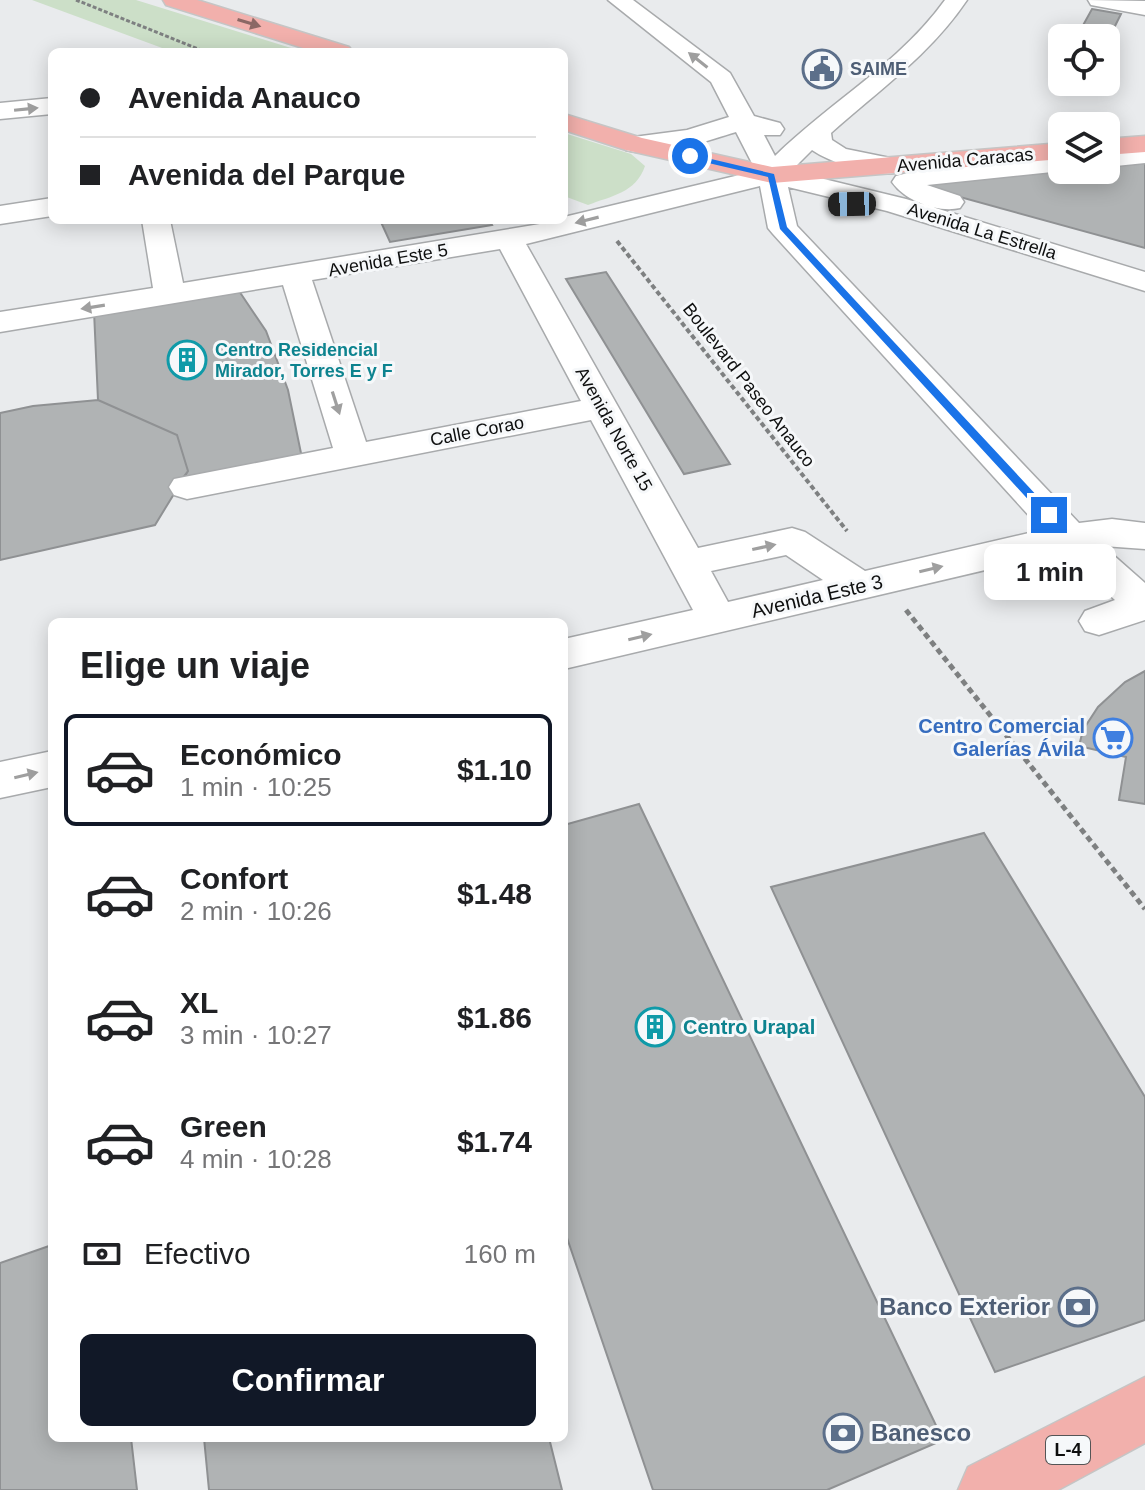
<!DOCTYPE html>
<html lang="es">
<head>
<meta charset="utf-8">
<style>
	body { margin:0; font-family:Helvetica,sans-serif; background:#f2f2f2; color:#202124; height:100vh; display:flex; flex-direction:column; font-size:30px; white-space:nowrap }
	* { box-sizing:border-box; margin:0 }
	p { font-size:26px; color:#757577 }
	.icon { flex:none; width:44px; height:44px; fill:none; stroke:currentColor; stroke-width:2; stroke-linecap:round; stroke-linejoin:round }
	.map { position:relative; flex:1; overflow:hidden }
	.side { position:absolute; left:48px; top:618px; width:520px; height:824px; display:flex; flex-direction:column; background:#fff; border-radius:12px; box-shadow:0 4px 20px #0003 }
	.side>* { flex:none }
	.top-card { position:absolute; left:48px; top:48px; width:520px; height:176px; border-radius:12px; box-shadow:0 4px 20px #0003; display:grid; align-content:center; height:176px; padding:0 32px; background:#fff }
	.controls { position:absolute; left:1048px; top:24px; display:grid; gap:16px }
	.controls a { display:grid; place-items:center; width:72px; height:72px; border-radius:12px; background:#fff; box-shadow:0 4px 20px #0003; font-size:40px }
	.end { position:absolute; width:36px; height:36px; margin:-18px; border:10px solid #1a73e8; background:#fff; box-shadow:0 0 0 4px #fff }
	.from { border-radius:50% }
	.bubble { position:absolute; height:56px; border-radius:12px; background:#fff; box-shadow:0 4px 20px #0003; font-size:26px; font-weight:800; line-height:56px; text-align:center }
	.car { position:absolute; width:24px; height:48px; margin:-24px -12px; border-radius:10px; box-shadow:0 0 6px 2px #0007; background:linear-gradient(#222 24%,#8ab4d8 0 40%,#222 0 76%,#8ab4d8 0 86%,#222 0) }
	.top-card b { display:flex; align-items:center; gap:28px; height:76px; font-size:30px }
	.top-card b+b { border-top:2px solid #e0e0e0 }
	.top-card i { width:20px; height:20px; background:#202124 }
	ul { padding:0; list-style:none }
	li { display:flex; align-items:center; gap:24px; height:112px; margin:0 16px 12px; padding:0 16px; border:4px solid transparent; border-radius:12px }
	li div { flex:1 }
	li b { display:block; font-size:30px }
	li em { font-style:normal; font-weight:800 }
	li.on { border-color:#111827 }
	li>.icon { width:72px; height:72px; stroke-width:1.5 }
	h2 { padding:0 32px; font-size:36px; line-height:96px }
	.pay { display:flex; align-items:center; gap:20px; height:88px; padding:0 32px; font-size:30px }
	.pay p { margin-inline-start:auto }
	.primary-button { display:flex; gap:16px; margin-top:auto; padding:16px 32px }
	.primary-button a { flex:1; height:92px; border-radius:12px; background:#111827; color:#fff; font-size:32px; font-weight:800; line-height:92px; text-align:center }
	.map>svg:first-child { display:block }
</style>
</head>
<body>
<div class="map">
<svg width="1145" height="1490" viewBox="0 0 1145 1490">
	<rect width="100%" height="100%" fill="#e9ebed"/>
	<!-- green -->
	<path fill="#ccdfc8" d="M32 0H136L304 52H173Z
		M564 133 631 154 645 166C636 193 611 196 588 205L564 196Z"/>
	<!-- building -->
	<path fill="#b0b3b4" stroke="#8f9193" stroke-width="2" d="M1092 9 1121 14 1106 44V38H1076Z
		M1145 162V248L913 184 1062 170H1106V166Z
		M380 220H489L492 225 390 242Z
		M606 272 730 464 684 474 566 279Z
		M237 288 266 331 288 390 302 458 182 479 188 471 177 435 98 400 94 311Z
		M98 400 177 435 188 471 155 525 0 560V413L33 406Z
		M1145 671V804L1119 800 1126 757 1079 746 1083 730 1098 707 1125 682Z
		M639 804 943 1440 827 1490H653L564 1229V825Z
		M984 833 1145 1097V1320L995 1372 771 887Z
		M52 1245V1438H131L137 1490H0V1263Z
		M204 1438H549L562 1490H209Z"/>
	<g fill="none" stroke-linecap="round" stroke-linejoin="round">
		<!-- minor casing -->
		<g stroke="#a8aaac" stroke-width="3">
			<path id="minor" d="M608 0H633L730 73 754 116 780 123 784 129 780 135H764L775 156C830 102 900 63 945 0H967C930 55 879 90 831 133L832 140 846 149 900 160 904 166 900 172C876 178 831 163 812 150L791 171 906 199 1145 272V291L887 211 788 187 797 226 1079 523 1112 519 1145 523V549L1103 546 1145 583V620L1099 635 1085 631 1079 621 1085 611 1115 600 1062 552 564 669V639L693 610 591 420 187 499 174 495 169 487 174 479 333 448 283 285 0 332V312L153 288 142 220H170L183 283 564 220V217L756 171 736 132C703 142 660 158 626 150L622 144 626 138 687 130 729 117 711 82ZM760 186 768 228 773 234 1042 530 865 571 805 532 792 528 698 548 526 244ZM500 249 581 401 366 442 312 280ZM786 555 823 580 728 602 711 571Z
				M1088 0 1145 1V15L1091 5Z
				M52 98V114L0 119V103Z
				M1145 147V163L1106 167V151Z
				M1062 155V170H1067L1062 171 927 185 960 196 964 202 960 208C938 213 905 201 892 182L896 176 927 168Z
				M52 198V216L0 224V206Z
				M52 751V787L0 798V762Z"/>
		</g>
		<!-- major casing -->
		<g stroke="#c5c5c5" stroke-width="3">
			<path id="major" d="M163 0H197L349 47 353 52H316L166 5Z
				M564 114 642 138 772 167 1062 143V159L772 183 626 150 564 130Z
				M1145 136V152L1106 155V139Z
				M1145 1377V1443L1058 1490H958L968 1467Z"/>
		</g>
		<!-- path-far2 -->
		<path stroke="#7e8081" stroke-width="3" stroke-dasharray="4 2" stroke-linecap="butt" d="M76 0 206 52"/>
		<!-- path-far1 -->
		<path stroke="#7e8081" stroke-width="4" stroke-dasharray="5 3" stroke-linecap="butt" d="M617 241 847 531"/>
		<!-- path -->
		<path stroke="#7e8081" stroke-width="5" stroke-dasharray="6 4" stroke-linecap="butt" d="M906 610 1145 909"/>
		<!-- minor -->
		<use href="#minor" fill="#fff" fill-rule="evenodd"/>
		<!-- major -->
		<use href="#major" fill="#f2b0ac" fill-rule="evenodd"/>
	</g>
	<!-- one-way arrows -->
	<defs><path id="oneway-solid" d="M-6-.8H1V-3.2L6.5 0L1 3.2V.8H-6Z" transform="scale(2)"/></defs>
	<use fill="#8b6865" href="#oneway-solid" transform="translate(249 23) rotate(17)"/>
	<g fill="#9f9f9f">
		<use href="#oneway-solid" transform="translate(698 60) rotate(-142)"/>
		<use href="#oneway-solid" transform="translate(26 109) rotate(-6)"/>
		<use href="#oneway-solid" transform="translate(587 220) rotate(166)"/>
		<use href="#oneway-solid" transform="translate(93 307) rotate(171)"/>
		<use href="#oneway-solid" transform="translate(336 403) rotate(72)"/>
		<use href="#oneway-solid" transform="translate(764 547) rotate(-12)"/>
		<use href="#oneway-solid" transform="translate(931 569) rotate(-13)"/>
		<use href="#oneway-solid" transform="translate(640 637) rotate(-13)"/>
		<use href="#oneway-solid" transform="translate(26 775) rotate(-13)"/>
	</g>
	<!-- route -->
	<path fill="#1a73e8" d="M690 154 774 174 787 227 1053 513V518H1045L780 229 768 177 687 158Z"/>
	<!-- icons -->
	<defs>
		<g id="civic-ring" transform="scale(2)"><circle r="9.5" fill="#f6f8fa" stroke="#5c6f8a" stroke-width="1.5"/><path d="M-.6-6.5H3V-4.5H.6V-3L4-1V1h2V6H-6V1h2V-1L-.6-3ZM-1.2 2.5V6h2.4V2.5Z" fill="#5c6f8a"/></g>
		<g id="building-ring" transform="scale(2)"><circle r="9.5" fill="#f6f8fa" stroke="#0f9aa8" stroke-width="1.5"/><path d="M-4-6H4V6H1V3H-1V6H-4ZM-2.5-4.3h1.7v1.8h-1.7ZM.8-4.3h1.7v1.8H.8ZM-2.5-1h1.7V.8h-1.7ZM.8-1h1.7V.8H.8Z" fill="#0f9aa8"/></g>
		<g id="supermarket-ring" transform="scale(2)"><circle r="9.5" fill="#f6f8fa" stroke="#3f7fe0" stroke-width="1.5"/><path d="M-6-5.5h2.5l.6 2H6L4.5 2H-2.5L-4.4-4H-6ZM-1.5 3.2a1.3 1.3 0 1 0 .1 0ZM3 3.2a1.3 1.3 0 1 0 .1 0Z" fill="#3f7fe0"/></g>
		<g id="bank-ring" transform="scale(2)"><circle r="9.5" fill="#f6f8fa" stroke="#5c6f8a" stroke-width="1.5"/><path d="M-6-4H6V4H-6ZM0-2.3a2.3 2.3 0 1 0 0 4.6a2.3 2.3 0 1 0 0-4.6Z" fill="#5c6f8a"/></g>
	</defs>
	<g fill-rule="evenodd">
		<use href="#civic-ring" x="822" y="69"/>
		<use href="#building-ring" x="187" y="360"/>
		<use href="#supermarket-ring" x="1113" y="738"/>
		<use href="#building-ring" x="655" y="1027"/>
		<use href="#bank-ring" x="1078" y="1307"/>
		<use href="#bank-ring" x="843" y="1433"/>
	</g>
	<g text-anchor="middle" stroke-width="6" stroke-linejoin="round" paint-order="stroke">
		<!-- far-service labels -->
		<g font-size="18" font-weight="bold" fill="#4e5e75" stroke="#f6f8fa" text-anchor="start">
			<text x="850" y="75">SAIME</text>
		</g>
		<!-- far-street labels -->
		<g font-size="18" fill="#0e0f0f" stroke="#f6f8fa">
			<text transform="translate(965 160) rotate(-5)" y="6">Avenida Caracas</text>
			<text transform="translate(982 231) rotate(17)" y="6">Avenida La Estrella</text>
			<text transform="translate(388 260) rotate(-10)" y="6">Avenida Este 5</text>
			<text transform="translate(749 385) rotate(52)" y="6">Boulevard Paseo Anauco</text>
			<text transform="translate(614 429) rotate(61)" y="6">Avenida Norte 15</text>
			<text transform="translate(477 431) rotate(-11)" y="6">Calle Corao</text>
		</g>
		<!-- far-culture labels -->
		<g font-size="18" font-weight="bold" fill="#0d838f" stroke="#f6f8fa" text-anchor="start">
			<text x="215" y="356">Centro Residencial<tspan x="215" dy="21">Mirador, Torres E y F</tspan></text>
		</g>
		<!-- shield labels -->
		<rect fill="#f6f8fa" stroke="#545556" stroke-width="2" x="1046" y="1436" width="44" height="28" rx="6"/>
		<g font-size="18" font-weight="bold" fill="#0e0f0f">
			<text x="1068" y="1456">L-4</text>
		</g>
		<!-- street labels -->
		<g font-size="20" fill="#0e0f0f" stroke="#f6f8fa">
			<text transform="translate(817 596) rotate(-13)" y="7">Avenida Este 3</text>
		</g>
		<!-- shop labels -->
		<g font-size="20" font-weight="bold" fill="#366cbe" stroke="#f6f8fa" text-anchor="end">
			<text x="1085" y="733">Centro Comercial<tspan x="1085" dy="23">Galerías Ávila</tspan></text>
		</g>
		<!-- culture labels -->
		<g font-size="20" font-weight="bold" fill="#0d838f" stroke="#f6f8fa" text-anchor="start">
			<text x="683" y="1034">Centro Urapal</text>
		</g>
		<!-- near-service labels -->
		<g font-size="24" font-weight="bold" fill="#4e5e75" stroke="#f6f8fa" text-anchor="end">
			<text x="1050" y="1315">Banco Exterior</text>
			<text x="871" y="1441" text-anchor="start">Banesco</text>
		</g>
	</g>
</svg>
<div class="controls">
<a><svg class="icon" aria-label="locate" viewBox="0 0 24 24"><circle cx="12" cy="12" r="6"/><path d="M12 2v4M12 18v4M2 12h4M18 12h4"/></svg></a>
<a><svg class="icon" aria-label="layers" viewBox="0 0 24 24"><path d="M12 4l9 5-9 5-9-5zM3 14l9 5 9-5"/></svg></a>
</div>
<i class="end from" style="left:690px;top:156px"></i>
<i class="end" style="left:1049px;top:515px"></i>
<div class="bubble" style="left:984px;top:544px;width:132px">1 min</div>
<i class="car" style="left:852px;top:204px;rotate:269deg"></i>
<div class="top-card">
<b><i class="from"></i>Avenida Anauco</b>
<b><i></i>Avenida del Parque</b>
</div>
<section class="side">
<h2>Elige un viaje</h2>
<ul>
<li class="on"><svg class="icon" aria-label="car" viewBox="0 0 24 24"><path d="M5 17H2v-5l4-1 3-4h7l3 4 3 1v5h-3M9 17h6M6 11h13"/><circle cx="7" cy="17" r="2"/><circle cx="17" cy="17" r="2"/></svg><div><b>Económico</b><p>1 min · 10:25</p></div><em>$1.10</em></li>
<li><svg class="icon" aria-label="car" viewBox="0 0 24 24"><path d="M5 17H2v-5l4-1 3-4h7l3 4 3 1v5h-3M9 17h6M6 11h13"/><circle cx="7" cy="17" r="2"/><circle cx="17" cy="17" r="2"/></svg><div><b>Confort</b><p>2 min · 10:26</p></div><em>$1.48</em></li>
<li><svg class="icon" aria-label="car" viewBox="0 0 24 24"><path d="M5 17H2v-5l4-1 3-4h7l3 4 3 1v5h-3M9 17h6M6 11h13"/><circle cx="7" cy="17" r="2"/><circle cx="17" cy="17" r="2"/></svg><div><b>XL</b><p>3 min · 10:27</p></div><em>$1.86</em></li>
<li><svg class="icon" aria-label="car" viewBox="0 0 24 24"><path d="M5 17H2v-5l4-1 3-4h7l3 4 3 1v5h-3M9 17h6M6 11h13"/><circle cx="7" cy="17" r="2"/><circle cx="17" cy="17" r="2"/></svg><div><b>Green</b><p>4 min · 10:28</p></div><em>$1.74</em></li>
</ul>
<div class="pay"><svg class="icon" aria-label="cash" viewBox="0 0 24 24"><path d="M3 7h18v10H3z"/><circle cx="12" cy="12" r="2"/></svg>Efectivo<p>160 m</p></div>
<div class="primary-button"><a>Confirmar</a></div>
</section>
</div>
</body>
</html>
